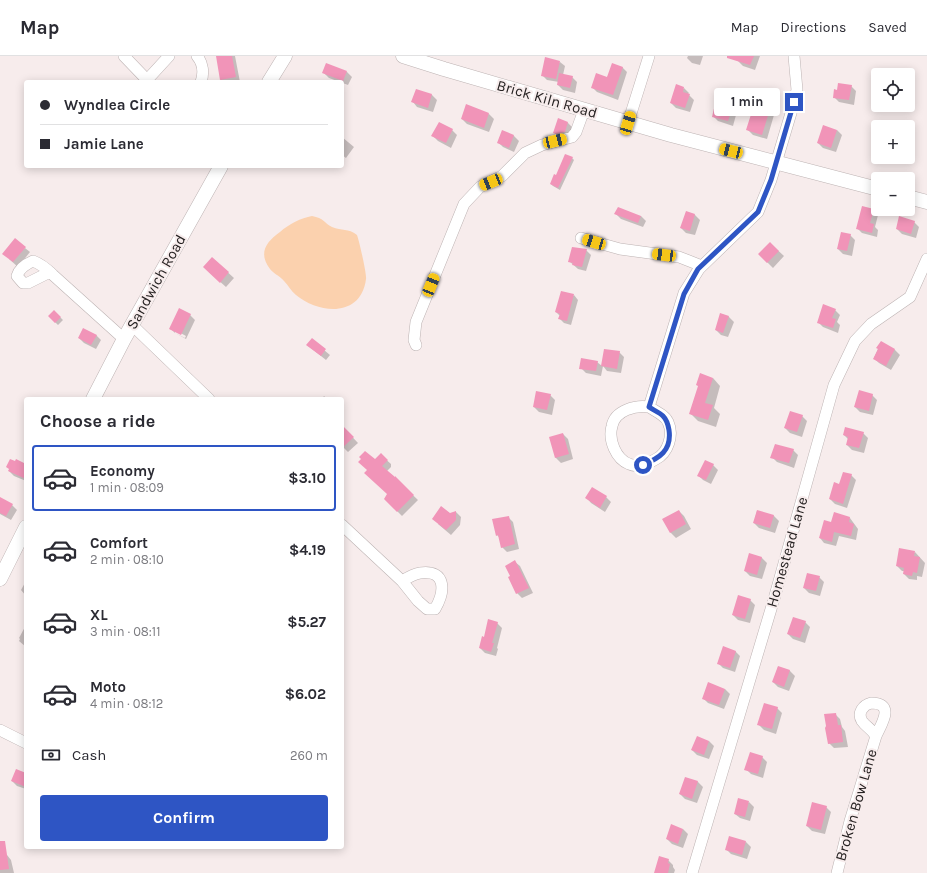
<!DOCTYPE html>
<html lang="en">
<head>
<meta charset="utf-8">
<style>
	body { margin:0; font-family:Karla,sans-serif; background:#f7f7f7; color:#2b2b33; height:100vh; display:flex; flex-direction:column; font-size:15px; white-space:nowrap }
	* { box-sizing:border-box; margin:0 }
	p { font-size:13px; color:#7c7c81 }
	.icon { flex:none; width:22px; height:22px; fill:none; stroke:currentColor; stroke-width:2; stroke-linecap:round; stroke-linejoin:round }
	.map { position:relative; flex:1; overflow:hidden }
	.sheet { position:absolute; left:24px; top:341px; width:320px; height:452px; display:flex; flex-direction:column; background:#fff; border-radius:4px; box-shadow:0 2px 10px #0003 }
	.sheet>* { flex:none }
	.top-card { position:absolute; left:24px; top:24px; width:320px; height:88px; border-radius:4px; box-shadow:0 2px 10px #0003; display:grid; align-content:center; height:88px; padding:0 16px; background:#fff }
	.controls { position:absolute; left:871px; top:12px; display:grid; gap:8px }
	.controls a { display:grid; place-items:center; width:44px; height:44px; border-radius:4px; background:#fff; box-shadow:0 2px 10px #0003; font-size:20px }
	.end { position:absolute; width:18px; height:18px; margin:-9px; border:5px solid #2e55c4; background:#fff; box-shadow:0 0 0 2px #fff }
	.from { border-radius:50% }
	.bubble { position:absolute; height:28px; border-radius:4px; background:#fff; box-shadow:0 2px 10px #0003; font-size:13px; font-weight:700; line-height:28px; text-align:center }
	.car { position:absolute; width:12px; height:24px; margin:-12px -6px; border-radius:5px; box-shadow:0 0 3px 1px #0007; background:linear-gradient(#f5c518 24%,#345 0 40%,#f5c518 0 76%,#345 0 86%,#f5c518 0) }
	.top-card b { display:flex; align-items:center; gap:14px; height:38px; font-size:15px }
	.top-card b+b { border-top:1px solid #e1e1e2 }
	.top-card i { width:10px; height:10px; background:#2b2b33 }
	ul { padding:0; list-style:none }
	li { display:flex; align-items:center; gap:12px; height:66px; margin:0 8px 6px; padding:0 8px; border:2px solid transparent; border-radius:4px }
	li div { flex:1 }
	li b { display:block; font-size:15px }
	li em { font-style:normal; font-weight:700 }
	li.active { border-color:#2e55c4 }
	li>.icon { width:36px; height:36px; stroke-width:1.5 }
	h2 { padding:0 16px; font-size:18px; line-height:48px }
	.pay { display:flex; align-items:center; gap:10px; height:44px; padding:0 16px; font-size:15px }
	.pay p { margin-inline-start:auto }
	.action { display:flex; gap:8px; margin-top:auto; padding:8px 16px }
	.action a { flex:1; height:46px; border-radius:4px; background:#2e55c4; color:#fff; font-size:16px; font-weight:700; line-height:46px; text-align:center }
	header { display:flex; align-items:center; gap:24px; box-sizing:border-box; height:56px; padding:0 20px; background:#fff; border-bottom:1px solid #e1e1e2 }
	header strong { font-size:19px }
	nav { display:flex; gap:22px; margin-inline-start:auto; font-size:14px }
	.map>svg:first-child { display:block }
</style>
</head>
<body>
<header>
<strong>Map</strong>
<nav><a>Map</a><a>Directions</a><a>Saved</a></nav>
</header>
<div class="map">
<svg width="927" height="817" viewBox="0 0 927 817">
	<rect width="100%" height="100%" fill="#f7ecec"/>
	<!-- green -->
	<path fill="#fbd1ae" d="M312 160C324 162 324 167 332 171 342 175 348 172 357 179 359 184 367 219 366 223 361 262 319 258 296 239 291 235 288 229 284 225 280 220 274 218 270 213 258 197 266 186 280 176 289 168 301 162 312 160Z"/>
	<!-- shadow -->
	<path fill="#0003" fill-rule="evenodd" d="M217 0H235L240 26H224L221 24Z
		M688 0H703L700 9 692 7 687 2Z
		M739 0H760L755 14 743 10 738 5Z
		M560 6 565 10 563 19 572 21 577 26 575 37 563 34 558 29 559 26 547 24 542 19Z
		M622 11 627 16 618 44 597 36 592 31Z
		M347 16 352 21 348 29 329 22 324 17Z
		M851 30 856 35 854 49 839 46 834 41 838 35Z
		M684 32 689 37 688 38 694 44 690 56 676 52 671 47Z
		M417 34 432 39 437 44 433 56 417 51 413 46Z
		M731 54 736 59 733 70 718 65 713 60Z
		M769 54 774 59 767 83 753 79 748 74Z
		M489 58 494 63 489 76 467 68 462 63Z
		M559 64 568 67 573 72 570 80 560 82 555 77Z
		M452 74 457 79 451 92 438 85 433 80Z
		M837 74 842 79 836 96 823 92 818 87Z
		M502 76 514 80 519 85 514 96 503 91 498 86Z
		M342 81 354 91 346 102 342 99Z
		M572 102 574 104 560 134 553 130 551 128Z
		M873 154 878 159 875 171 878 174 877 181 862 177 857 172Z
		M686 157 695 159 700 164 695 179 686 177 681 172Z
		M616 158 641 160 646 165 643 171 621 163Z
		M914 166 919 171 916 182 902 178 897 173Z
		M850 179 855 184 852 200 843 198 838 193Z
		M770 187 784 200 773 212 759 198Z
		M25 192 30 196 18 211 9 203Z
		M586 194 591 199 586 215 578 213 569 205Z
		M212 202 234 222 226 231 209 216Z
		M574 239 578 244 571 269 564 267 559 262 560 260 556 256Z
		M835 254 840 259 837 266 840 269 838 277 823 271 818 266Z
		M54 255 63 264 58 269 49 260Z
		M721 258 729 261 734 266 728 281 721 279 716 274Z
		M190 259 195 264 186 283 175 277 170 272ZM175 274 186 280 185 282 175 277Z
		M96 279 101 284 96 293 84 287 79 282Z
		M312 284 330 299 326 304 307 289Z
		M881 286 895 294 900 299 891 314 879 307 874 302Z
		M605 294 619 296 624 301 621 317 607 315 603 310 601 320 586 317 581 312 597 306 602 310Z
		M713 322 720 330 714 352 720 358 716 371 698 365 690 357 699 330Z
		M550 339 555 344 552 359 539 356 534 351Z
		M872 339 877 344 873 359 860 356 855 351Z
		M324 340 327 343H322Z
		M802 360 807 365 802 381 790 377 785 372Z
		M343 371 358 387 348 396 342 390Z
		M863 377 868 382 864 397 852 394 847 389 849 384 844 379Z
		M563 378 568 383 573 403 561 407 556 402 550 382Z
		M793 394 798 399 794 412 777 406 772 401Z
		M381 399 391 408V411L387 415 395 422 418 444 402 460 385 443 388 438 375 405Z
		M713 409 718 414 711 428 703 424 698 419Z
		M26 410V425L14 420 9 415Z
		M851 419 856 424 847 452 835 448 830 443 840 429Z
		M606 441 611 446 605 456 591 447 587 442Z
		M0 442 12 449 17 454 11 464 0 458Z
		M679 455 684 460 691 473 676 482 671 477 664 464Z
		M757 455 774 460 779 465 775 477 759 472 754 467Z
		M456 456 461 461 460 469 451 479 438 468 450 458Z
		M508 461 513 466 519 493 507 496 502 491 500 482 497 479Z
		M850 462 858 473 856 484 839 480 836 490 824 487 820 482 831 467Z
		M915 496 925 507 922 521 917 520V524L909 523 904 518V515H902L897 510Z
		M750 498 762 502 767 507 762 523 750 520 745 515Z
		M515 506 520 510 533 537 522 542 517 537 511 521Z
		M819 521 824 526 820 540 809 537 804 532Z
		M26 525V540L21 534Z
		M750 544 755 549 750 567 738 564 733 559Z
		M805 566 810 571 805 587 793 583 788 578Z
		M497 567 502 572 497 592 498 593 496 600 485 597 480 592 484 582Z
		M26 569V591L19 585 20 583 19 582Z
		M735 595 740 600 735 616 723 612 718 607Z
		M778 611 790 615 795 620 789 635 778 631 773 626Z
		M725 633 730 638 724 653 708 647 703 642Z
		M777 652 782 657 776 678 764 674 759 669Z
		M835 658 840 663 842 671 845 675 848 691 834 692 829 687Z
		M709 685 714 690 709 703 697 699 692 694Z
		M762 701 767 706 763 722 751 718 746 713Z
		M26 718V733L17 730 12 725Z
		M686 722 698 726 703 731 697 747 685 743 680 738Z
		M749 746 754 751 750 765 740 762 735 758Z
		M826 751 831 756 825 778 812 775 807 770Z
		M683 773 688 778 683 792 672 788 667 783Z
		M746 786 751 791 747 803 731 798 726 793Z
		M7 799 11 804 14 817H0V800Z
		M668 804 673 809V811L675 814 674 817H655Z"/>
	<!-- building -->
	<path fill="#f194b8" d="M216 0H232L236 21 220 24Z
		M727 0H754L750 9 727 2Z
		M545 1 560 5 556 23 541 20Z
		M326 7 347 15 343 25 322 17Z
		M612 7 623 11 613 39 591 32 596 17 607 21Z
		M559 17 573 20 570 32 557 29Z
		M838 27 852 29 849 44 833 42 834 33 837 34Z
		M676 28 684 31 683 36 690 38 685 52 670 47Z
		M416 33 432 38 428 52 411 46Z
		M466 48 489 57 484 72 461 63Z
		M715 48 732 53 728 65 712 61Z
		M754 49 770 53 762 79 746 74Z
		M558 62 568 66 565 76 556 78 553 77Z
		M439 66 453 73 446 87 431 80Z
		M823 69 837 74 831 92 817 87Z
		M502 74 514 79 509 92 497 87Z
		M565 98 573 101 558 132 550 128 554 118 556 119Z
		M862 150 874 153 870 167 874 168 872 177 856 173Z
		M618 151 641 160 638 167 614 158Z
		M686 155 695 158 690 175 680 172Z
		M899 160 915 165 911 178 896 173Z
		M841 176 851 178 847 195 837 193Z
		M15 182 26 191 13 206 2 198Z
		M770 186 779 195 767 207 758 198Z
		M572 191 587 193 582 211 572 209 573 207 568 206Z
		M212 201 229 216 220 227 203 211Z
		M561 235 574 238 567 265 558 263 560 258 555 256Z
		M823 248 836 253 832 262 836 263 833 272 817 267Z
		M179 252 191 258 181 279 169 273Z
		M54 254 61 261 55 267 48 260Z
		M720 257 729 260 723 277 715 274Z
		M83 272 97 279 91 289 78 282Z
		M312 282 326 293 321 300 306 289Z
		M881 285 895 293 886 310 873 303 878 293 876 292Z
		M604 293 620 295 617 313 601 310Z
		M581 302 598 305 596 315 579 313Z
		M700 317 713 322 705 347 713 349 708 364 689 358 698 330 696 329Z
		M859 334 873 338 869 355 854 351Z
		M536 335 551 338 547 354 533 351Z
		M790 355 803 359 797 376 784 372Z
		M342 369 354 381 342 392Z
		M845 371 864 376 859 392 846 389 848 381 843 379Z
		M563 377 569 398 555 402 549 381Z
		M775 388 794 393 789 407 770 402Z
		M365 395 375 403 381 397 388 404 382 410 395 421V420L414 439 397 456 384 443 387 438 364 417 367 414 358 406 361 403 359 401Z
		M10 403 15 405 16 403 26 408V423L8 415 9 413 6 411Z
		M705 404 714 408 706 424 697 420Z
		M843 416 852 418 843 448 829 443 834 426 839 428Z
		M592 431 607 440 600 452 585 442Z
		M0 441 13 448 6 460 0 457Z
		M441 450 450 457 456 455V464L446 474 432 463Z
		M679 454 686 468 670 477 662 463Z
		M757 454 774 459 770 472 753 467Z
		M834 456 850 461 849 466 854 468 851 480 834 476 832 486 819 482 824 464 831 466Z
		M509 460 515 488 501 492 498 479 496 480 492 463Z
		M899 492 915 495 914 500 920 501 917 517 913 516 912 520 903 518 904 512 896 510Z
		M749 497 762 501 757 519 744 515Z
		M515 504 529 532 516 538 508 521 510 520 505 510Z
		M807 517 820 520 816 535 803 532Z
		M738 539 751 543 745 563 732 559Z
		M793 561 806 565 800 582 787 578Z
		M488 563 498 566 492 587H494L491 596 479 592 482 580 484 581Z
		M723 590 736 595 730 612 717 608Z
		M778 610 790 614 784 631 772 626Z
		M708 626 725 633 719 649 702 643Z
		M764 647 778 651 772 673 757 669Z
		M836 657 838 669H841L843 686 828 688 825 672 826 670 824 658Z
		M697 680 709 685 704 699 691 694Z
		M750 696 763 700 758 718 744 714Z
		M16 713 26 717V731L11 725Z
		M685 721 698 725 692 743 679 738Z
		M738 742 749 745 745 761 734 758Z
		M812 746 827 750 821 774 806 770Z
		M671 768 683 773 678 788 666 783Z
		M729 780 746 785 742 799 725 794Z
		M0 785H5L9 813 0 814Z
		M659 800 669 803 668 807 670 808 668 817H654Z"/>
	<g fill="none" stroke-linecap="round" stroke-linejoin="round">
		<!-- minor casing -->
		<g stroke="#bdb3b3" stroke-width="12">
			<path id="minor" d="M124 0 149 26
				M197 0C203 7 204 17 201 26
				M147 24 169 0
				M628 67 649 0
				M581 182 620 193 679 201 702 210
				M50 216 28 227H23L17 220C19 213 26 208 33 205 41 208 47 213 53 219L124 283
				M132 269 209 343
				M416 289 414 284 416 266 464 148 480 131 502 120 525 97 542 89 572 81 576 76 584 54
				M649 351C655 355 665 359 668 366 674 379 668 397 656 403 648 408 638 412 629 408 616 403 608 384 612 370 615 354 636 349 649 351L684 237 699 213 758 156 771 124 791 57 797 34 794 0
				M342 469 402 525 418 545 427 553H435C445 536 447 513 420 517 414 518 407 522 402 525
				M871 647C896 647 881 669 876 680 871 672 866 671 862 665 857 657 863 649 871 647Z
				M0 674 26 687
				M692 817 774 543 834 329 855 285 871 268 910 241 927 203
				M837 817 850 765 876 680"/>
		</g>
		<!-- major casing -->
		<g stroke="#bdb3b3" stroke-width="15">
			<path id="major" d="M403 0 444 13 671 79 878 133
				M269 26 285 0
				M908 141 927 146
				M93 343 124 283 221 110
				M0 523 26 471"/>
		</g>
		<!-- minor -->
		<use href="#minor" stroke="#fff" stroke-width="11"/>
		<!-- major -->
		<use href="#major" stroke="#fff" stroke-width="14"/>
	</g>
	<g fill="none" stroke-linecap="round" stroke-linejoin="round">
		<!-- route -->
		<path stroke="#2e55c4" stroke-width="5" d="M643 409C659 402 672 395 669 374 668 368 667 364 663 360 659 356 653 354 649 351L684 238 698 213 758 156 771 124 794 46"/>
	</g>
	<g text-anchor="middle" stroke-width="4" stroke-linejoin="round" paint-order="stroke">
		<!-- street labels -->
		<g font-size="15" fill="#262222" stroke="#f7ecec">
			<text transform="translate(547 43) rotate(16)" y="5">Brick Kiln Road</text>
			<text transform="translate(156 226) rotate(-61)" y="5">Sandwich Road</text>
			<text transform="translate(787 496) rotate(-74)" y="5">Homestead Lane</text>
			<text transform="translate(856 749) rotate(-74)" y="5">Broken Bow Lane</text>
		</g>
	</g>
</svg>
<div class="controls">
<a><svg class="icon" aria-label="locate" viewBox="0 0 24 24"><circle cx="12" cy="12" r="6"/><path d="M12 2v4M12 18v4M2 12h4M18 12h4"/></svg></a>
<a>+</a>
<a>−</a>
</div>
<i class="end from" style="left:643px;top:409px"></i>
<i class="end" style="left:794px;top:46px"></i>
<div class="bubble" style="left:714px;top:32px;width:66px">1 min</div>
<i class="car" style="left:628px;top:67px;rotate:17deg"></i>
<i class="car" style="left:555px;top:85px;rotate:77deg"></i>
<i class="car" style="left:731px;top:95px;rotate:284deg"></i>
<i class="car" style="left:491px;top:126px;rotate:248deg"></i>
<i class="car" style="left:594px;top:186px;rotate:287deg"></i>
<i class="car" style="left:664px;top:199px;rotate:277deg"></i>
<i class="car" style="left:431px;top:229px;rotate:22deg"></i>
<div class="top-card">
<b><i class="from"></i>Wyndlea Circle</b>
<b><i></i>Jamie Lane</b>
</div>
<section class="sheet">
<h2>Choose a ride</h2>
<ul>
<li class="active"><svg class="icon" aria-label="car" viewBox="0 0 24 24"><path d="M5 17H2v-5l4-1 3-4h7l3 4 3 1v5h-3M9 17h6M6 11h13"/><circle cx="7" cy="17" r="2"/><circle cx="17" cy="17" r="2"/></svg><div><b>Economy</b><p>1 min · 08:09</p></div><em>$3.10</em></li>
<li><svg class="icon" aria-label="car" viewBox="0 0 24 24"><path d="M5 17H2v-5l4-1 3-4h7l3 4 3 1v5h-3M9 17h6M6 11h13"/><circle cx="7" cy="17" r="2"/><circle cx="17" cy="17" r="2"/></svg><div><b>Comfort</b><p>2 min · 08:10</p></div><em>$4.19</em></li>
<li><svg class="icon" aria-label="car" viewBox="0 0 24 24"><path d="M5 17H2v-5l4-1 3-4h7l3 4 3 1v5h-3M9 17h6M6 11h13"/><circle cx="7" cy="17" r="2"/><circle cx="17" cy="17" r="2"/></svg><div><b>XL</b><p>3 min · 08:11</p></div><em>$5.27</em></li>
<li><svg class="icon" aria-label="car" viewBox="0 0 24 24"><path d="M5 17H2v-5l4-1 3-4h7l3 4 3 1v5h-3M9 17h6M6 11h13"/><circle cx="7" cy="17" r="2"/><circle cx="17" cy="17" r="2"/></svg><div><b>Moto</b><p>4 min · 08:12</p></div><em>$6.02</em></li>
</ul>
<div class="pay"><svg class="icon" aria-label="cash" viewBox="0 0 24 24"><path d="M3 7h18v10H3z"/><circle cx="12" cy="12" r="2"/></svg>Cash<p>260 m</p></div>
<div class="action"><a>Confirm</a></div>
</section>
</div>
</body>
</html>
